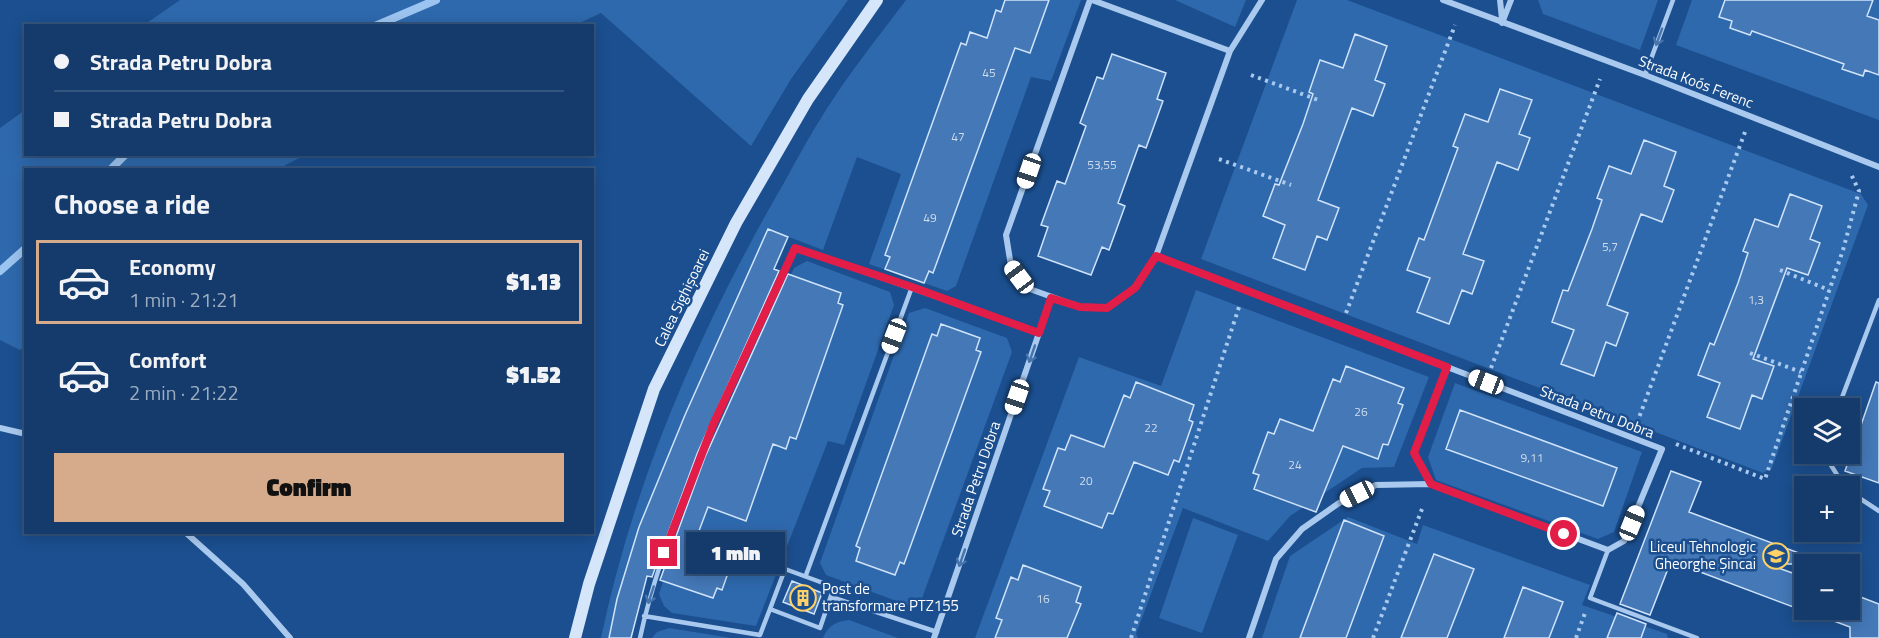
<!DOCTYPE html>
<html lang="en">
<head>
<meta charset="utf-8">
<style>
	body { margin:0; font-family:"Titillium Web",sans-serif; background:#1d4271; color:#f1f3f6; height:100vh; display:flex; flex-direction:column; font-size:22px; white-space:nowrap }
	* { box-sizing:border-box; margin:0 }
	p { font-size:20px; color:#9dadc1 }
	.icon { flex:none; width:33px; height:33px; fill:none; stroke:currentColor; stroke-width:2; stroke-linecap:round; stroke-linejoin:round }
	.map { position:relative; flex:1; overflow:hidden }
	.details { position:absolute; left:24px; top:168px; width:570px; height:366px; display:flex; flex-direction:column; background:#143b6b; border-radius:0px; box-shadow:0 3px 15px #0003,0 0 0 2px #33557e }
	.details>* { flex:none }
	.guide { position:absolute; left:24px; top:24px; width:570px; height:132px; border-radius:0px; box-shadow:0 3px 15px #0003,0 0 0 2px #33557e; display:grid; align-content:center; height:132px; padding:0 30px; background:#143b6b }
	.controls { position:absolute; left:1794px; top:398px; display:grid; gap:12px }
	.controls a { display:grid; place-items:center; width:66px; height:66px; border-radius:0px; background:#143b6b; box-shadow:0 3px 15px #0003,0 0 0 2px #33557e; font-size:30px }
	.end { position:absolute; width:27px; height:27px; margin:-14px; border:8px solid #e11d48; background:#fff; box-shadow:0 0 0 3px #fff }
	.from { border-radius:50% }
	.bubble { position:absolute; height:42px; border-radius:0px; background:#143b6b; box-shadow:0 3px 15px #0003,0 0 0 2px #33557e; font-size:20px; font-weight:800; line-height:42px; text-align:center }
	.car { position:absolute; width:18px; height:36px; margin:-18px -9px; border-radius:8px; box-shadow:0 0 4px 2px #0007; background:linear-gradient(#fff 24%,#345 0 40%,#fff 0 76%,#345 0 86%,#fff 0) }
	.guide b { display:flex; align-items:center; gap:21px; height:57px; font-size:22px }
	.guide b+b { border-top:2px solid #33557e }
	.guide i { width:15px; height:15px; background:#f1f3f6 }
	ul { padding:0; list-style:none }
	li { display:flex; align-items:center; gap:18px; height:84px; margin:0 12px 9px; padding:0 18px; border:3px solid transparent; border-radius:0px }
	li div { flex:1 }
	li b { display:block; font-size:22px }
	li em { font-style:normal; font-weight:800 }
	li.current { border-color:#d6ab8b }
	li>.icon { width:54px; height:54px; stroke-width:1.5 }
	h2 { padding:0 30px; font-size:27px; line-height:72px }
	.primary-button { display:flex; gap:12px; margin-top:auto; padding:12px 30px }
	.primary-button a { flex:1; height:69px; border-radius:0px; background:#d6ab8b; color:#111; font-size:24px; font-weight:800; line-height:69px; text-align:center }
	.map>svg:first-child { display:block }
</style>
</head>
<body>
<div class="map">
<svg width="1879" height="638" viewBox="0 0 1879 638">
	<rect width="100%" height="100%" fill="#1b4f8f"/>
	<!-- green -->
	<path fill="#2e69ad" d="M180 0H848L791 79 751 146 601 13 573 26 144 25Z
		M906 0H1081L1051 81 1031 77 956 286 947 291 869 264 901 174 857 157 823 250 768 229 685 415 639 527 609 638H601C635 476 702 324 785 181 798 157 811 133 826 110 850 72 879 36 906 0Z
		M1175 0H1246L1235 27Z
		M1297 0H1347L1861 194 1868 205 1772 468 1763 473 1201 259Z
		M1538 0H1658L1640 50 1543 14Z
		M1692 0H1879V120L1676 45Z
		M25 110 26 154 305 155 278 169 26 170V345L20 350 0 340V128Z
		M807 261 890 292 894 305 844 445 828 441 756 626 672 613 664 606 659 594 678 535 719 429 794 268Z
		M1196 290 1429 377 1394 467 1362 468 1290 516 1268 541 1183 508 1136 634 1138 638H975L1079 357 1161 386Z
		M925 308 1007 338 1012 352 921 601 910 606 826 575 820 563 909 313Z
		M1455 383 1642 452 1614 532 1598 539 1436 480 1428 457Z
		M1348 517 1417 544 1423 525 1590 585 1582 605 1667 634 1668 638H1262L1290 556Z
		M1193 518 1238 535 1202 633 1159 618Z
		M849 620 898 638H823C829 625 835 622 849 620Z
		M669 628 731 638H652L657 632Z"/>
	<g fill="none" stroke-linecap="round" stroke-linejoin="round">
		<!-- stream -->
		<path stroke="#9cc4f0" stroke-width="8" d="M375 26 436 0
			M110 170 126 154
			M0 271 26 248"/>
	</g>
	<!-- building -->
	<path fill="#4478b7" stroke="#cfe3fa" stroke-width="1.5" d="M1005 0H1049L1030 53 1015 48 933 273 929 271 924 283 885 269 890 257 885 255 961 43 966 45 970 32 987 38 996 10 1001 12Z
		M1725 0H1873L1867 16 1879 20V75L1865 70 1863 76 1842 69 1844 64 1752 31 1750 35 1730 28 1732 21 1719 17Z
		M1355 34 1387 46 1375 80 1385 84 1373 116 1352 108 1318 200 1339 208 1327 240 1317 236 1305 270 1273 258 1285 225 1263 216 1275 184 1279 185 1303 124 1313 94 1309 92 1320 60 1343 68Z
		M1112 54 1166 73 1157 99 1163 101 1146 148 1139 145 1118 203 1125 206 1109 250 1102 247 1091 275 1038 256 1048 227 1041 225 1057 181 1065 184 1086 126 1080 123 1097 77 1103 79Z
		M1500 89 1532 100 1519 134 1530 138 1518 170 1497 162 1463 254 1484 261 1472 294 1462 290 1449 324 1417 312 1430 278 1407 270 1419 238 1424 240 1458 148 1453 146 1465 114 1488 122Z
		M1644 140 1676 152 1664 186 1674 190 1662 222 1641 214 1607 305 1628 313 1616 346 1606 342 1594 376 1561 364 1574 330 1552 322 1563 290 1568 291 1592 229 1602 200 1597 198 1609 166 1631 174Z
		M1790 194 1822 206 1810 239 1820 243 1808 275 1787 268 1753 359 1774 366 1762 399 1752 395 1740 429 1707 417 1720 383 1698 375 1710 343 1714 345 1738 283 1748 253 1743 251 1755 219 1778 227Z
		M768 229 788 237 774 269 779 271 697 454 652 577 647 576 631 638H609L617 599 639 527 685 415Z
		M788 274 841 293 838 303 843 305 796 439 790 437 786 449 773 444 746 521 708 507 694 544 733 559 722 590 717 588 713 598 660 580 705 457Z
		M941 324 980 338 976 350 981 352 904 564 900 562 895 575 856 561 860 548 856 546 932 334 937 336Z
		M1346 366 1404 388 1398 403 1403 405 1388 445 1383 444 1378 459 1343 446 1316 512 1254 489 1259 475 1253 473 1268 432 1274 434 1280 419 1313 431 1333 379 1340 382Z
		M1136 382 1194 405 1189 420 1193 422 1179 462 1174 460 1168 475 1134 462 1113 514 1108 513 1102 528 1044 506 1050 491 1043 489 1058 448 1065 450 1071 435 1104 447 1124 395 1130 398Z
		M1876 382 1879 383V483L1845 471Z
		M1460 410 1617 468 1603 506 1446 449Z
		M1671 471 1701 482 1689 512 1823 562 1822 564H1767L1804 577V611L1671 561 1650 615 1620 604Z
		M1344 520 1384 536 1346 638H1300Z
		M1434 554 1474 569 1447 638H1401Z
		M1023 565 1081 587 1076 602 1081 604 1067 638H995L1002 620 996 618 1011 577 1018 580Z
		M792 581 822 593 814 614 783 602Z
		M1523 587 1563 602 1549 638H1504Z
		M1850 593 1879 604V638H1850V627L1807 611V609H1850Z
		M1617 613 1646 624 1641 638H1607Z"/>
	<g fill="none" stroke-linecap="round" stroke-linejoin="round">
		<!-- path -->
		<path stroke="#a9c9ee" stroke-width="4" stroke-dasharray="3 4.5" stroke-linecap="butt" d="M1251 75 1321 101
			M1219 159 1291 185
			M1780 270 1829 290
			M1346 313 1455 25
			M1750 353 1801 372
			M1491 368 1600 79
			M1637 423 1745 132
			M1676 444 1765 479 1843 250 1859 191 1851 174
			M1131 638 1240 304
			M1373 638 1422 509
			M1576 638 1585 613"/>
		<!-- lane -->
		<path stroke="#a9c9ee" stroke-width="4.5" d="M1645 75 1673 0
			M1156 256 1447 367 1414 453 1431 484
			M1838 408 1879 300
			M1830 453 1829 462 1844 486
			M1850 492 1879 511
			M1608 550 1590 598 1697 638
			M785 569 834 587 820 628 770 609Z
			M806 575 912 287
			M831 597 937 632
			M644 616 760 635 770 609
			M640 638C651 586 670 535 689 486 721 405 758 327 795 248L1039 333"/>
		<!-- street -->
		<path stroke="#a9c9ee" stroke-width="6" d="M1090 0 1006 235 1011 266 1027 288 1080 307 1107 308 1135 288 1156 256 1230 51 1262 0
			M1092 0 1230 51
			M1443 0 1645 75 1879 167
			M1500 0 1502 19
			M1502 23 1511 0
			M0 428 26 434
			M185 532 243 584 290 638
			M934 638 1051 298
			M1249 638 1276 559 1302 529 1339 503 1376 485 1431 484 1608 550 1624 541 1662 449 1447 367"/>
		<!-- secondary -->
		<path stroke="#d6e6fa" stroke-width="12" d="M575 638 589 584 654 389 736 223 808 99 877 0"/>
	</g>
	<!-- one-way arrows -->
	<defs><path id="oneway-shaft" d="M-6 0H5M1.5-3L5.5 0L1.5 3" fill="none" stroke-width="1.6" stroke-linecap="round" stroke-linejoin="round" transform="scale(1.5)"/></defs>
	<g stroke="#4674ac">
		<use href="#oneway-shaft" transform="translate(1659 37) rotate(110)"/>
		<use href="#oneway-shaft" transform="translate(1032 354) rotate(109)"/>
		<use href="#oneway-shaft" transform="translate(962 558) rotate(109)"/>
		<use href="#oneway-shaft" transform="translate(651 595) rotate(108)"/>
	</g>
	<g fill="none" stroke-linecap="round" stroke-linejoin="round">
		<!-- route -->
		<path stroke="#e11d48" stroke-width="8" d="M664 553 713 425 795 248 912 287 1039 333 1051 298 1080 307 1107 308 1135 288 1156 256 1447 367 1414 453 1431 484 1564 534"/>
	</g>
	<!-- icons -->
	<defs>
		<g id="school-ring" transform="scale(1.35)"><circle r="9.5" fill="#1b4f8f" stroke="#ffd166" stroke-width="1.5"/><path d="M0-5L7-2L0 1L-7-2ZM-4 1L0 2.5L4 1V4Q0 6-4 4Z" fill="#ffd166"/></g>
		<g id="building-ring" transform="scale(1.35)"><circle r="9.5" fill="#1b4f8f" stroke="#ffd166" stroke-width="1.5"/><path d="M-4-6H4V6H1V3H-1V6H-4ZM-2.5-4.3h1.7v1.8h-1.7ZM.8-4.3h1.7v1.8H.8ZM-2.5-1h1.7V.8h-1.7ZM.8-1h1.7V.8H.8Z" fill="#ffd166"/></g>
	</defs>
	<g fill-rule="evenodd">
		<use href="#school-ring" x="1776" y="556"/>
		<use href="#building-ring" x="803" y="598"/>
	</g>
	<g text-anchor="middle" stroke-width="5" stroke-linejoin="round" paint-order="stroke">
		<!-- number labels -->
		<g font-size="12" fill="#d0dded">
			<text x="989" y="77">45</text>
			<text x="958" y="141">47</text>
			<text x="1102" y="169">53,55</text>
			<text x="930" y="222">49</text>
			<text x="1610" y="251">5,7</text>
			<text x="1756" y="304">1,3</text>
			<text x="1361" y="416">26</text>
			<text x="1151" y="432">22</text>
			<text x="1532" y="462">9,11</text>
			<text x="1295" y="469">24</text>
			<text x="1086" y="485">20</text>
			<text x="1043" y="603">16</text>
		</g>
		<!-- street labels -->
		<g font-size="15" fill="#fff" stroke="#1b4f8f">
			<text transform="translate(1696 82) rotate(21)" y="5">Strada Koós Ferenc</text>
			<text transform="translate(682 298) rotate(-64)" y="5">Calea Sighișoarei</text>
			<text transform="translate(1597 412) rotate(21)" y="5">Strada Petru Dobra</text>
			<text transform="translate(976 479) rotate(-71)" y="5">Strada Petru Dobra</text>
		</g>
		<!-- poi labels -->
		<g font-size="15" fill="#fff" stroke="#1b4f8f" text-anchor="end">
			<text x="1756" y="552">Liceul Tehnologic<tspan x="1756" dy="17">Gheorghe Șincai</tspan></text>
			<text x="822" y="594" text-anchor="start">Post de<tspan x="822" dy="17">transformare PTZ155</tspan></text>
		</g>
	</g>
</svg>
<div class="controls">
<a><svg class="icon" aria-label="layers" viewBox="0 0 24 24"><path d="M12 4l9 5-9 5-9-5zM3 14l9 5 9-5"/></svg></a>
<a>+</a>
<a>−</a>
</div>
<i class="end from" style="left:1564px;top:534px"></i>
<i class="end" style="left:664px;top:553px"></i>
<div class="bubble" style="left:686px;top:532px;width:99px">1 min</div>
<i class="car" style="left:1029px;top:171px;rotate:199deg"></i>
<i class="car" style="left:1019px;top:277px;rotate:323deg"></i>
<i class="car" style="left:894px;top:336px;rotate:201deg"></i>
<i class="car" style="left:1486px;top:382px;rotate:291deg"></i>
<i class="car" style="left:1017px;top:397px;rotate:199deg"></i>
<i class="car" style="left:1357px;top:494px;rotate:243deg"></i>
<i class="car" style="left:1632px;top:523px;rotate:22deg"></i>
<div class="guide">
<b><i class="from"></i>Strada Petru Dobra</b>
<b><i></i>Strada Petru Dobra</b>
</div>
<section class="details">
<h2>Choose a ride</h2>
<ul>
<li class="current"><svg class="icon" aria-label="car" viewBox="0 0 24 24"><path d="M5 17H2v-5l4-1 3-4h7l3 4 3 1v5h-3M9 17h6M6 11h13"/><circle cx="7" cy="17" r="2"/><circle cx="17" cy="17" r="2"/></svg><div><b>Economy</b><p>1 min · 21:21</p></div><em>$1.13</em></li>
<li><svg class="icon" aria-label="car" viewBox="0 0 24 24"><path d="M5 17H2v-5l4-1 3-4h7l3 4 3 1v5h-3M9 17h6M6 11h13"/><circle cx="7" cy="17" r="2"/><circle cx="17" cy="17" r="2"/></svg><div><b>Comfort</b><p>2 min · 21:22</p></div><em>$1.52</em></li>
</ul>
<div class="primary-button"><a>Confirm</a></div>
</section>
</div>
</body>
</html>
